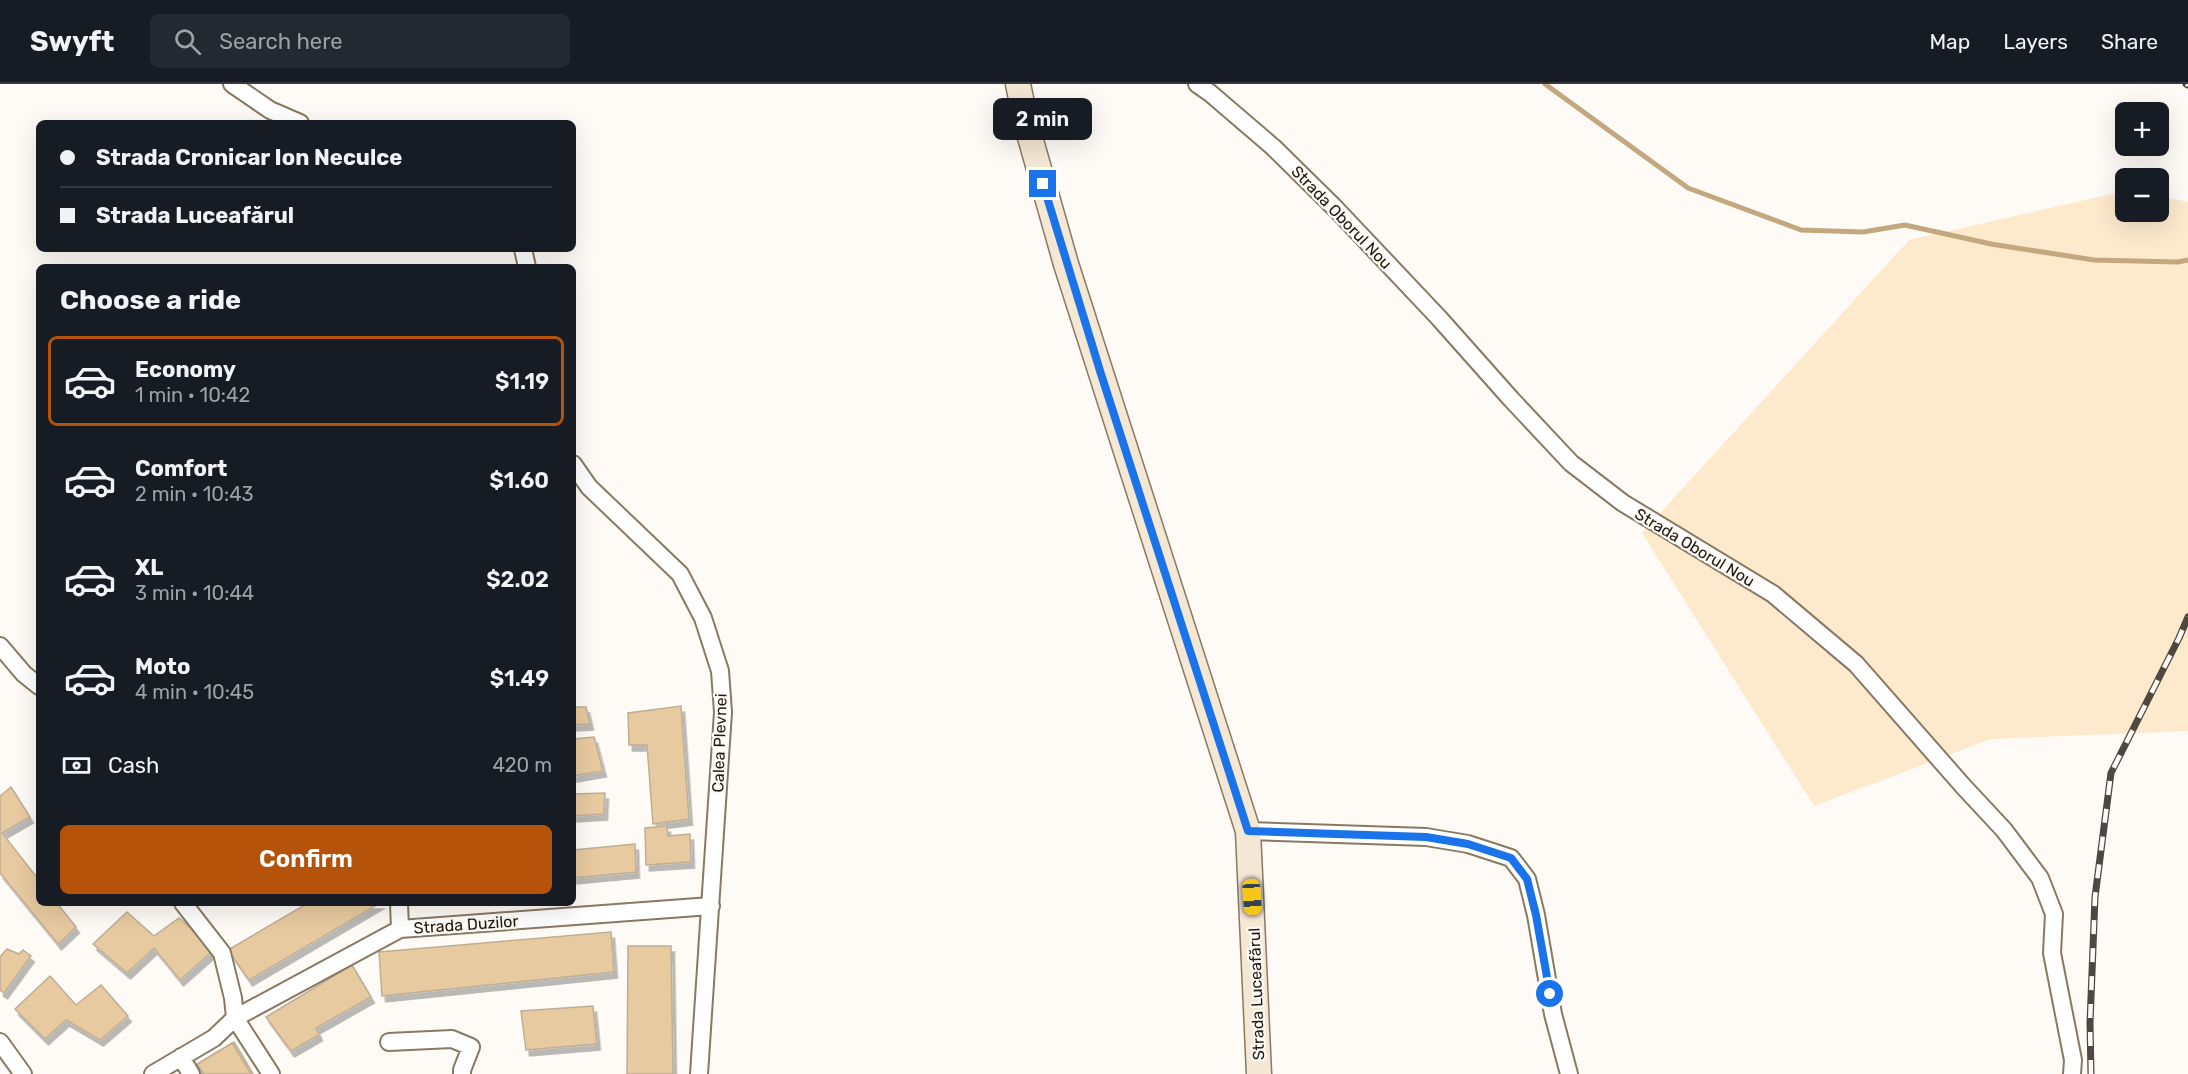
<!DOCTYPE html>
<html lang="en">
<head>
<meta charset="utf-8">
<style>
	body { margin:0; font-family:Rubik,sans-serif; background:#242831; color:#f1f3f6; height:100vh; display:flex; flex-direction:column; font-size:22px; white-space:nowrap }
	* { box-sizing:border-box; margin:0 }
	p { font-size:20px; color:#9ea1a6 }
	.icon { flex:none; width:33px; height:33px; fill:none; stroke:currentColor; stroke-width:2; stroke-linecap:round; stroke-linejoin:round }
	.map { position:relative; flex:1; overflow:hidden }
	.details { position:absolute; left:36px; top:180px; width:540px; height:642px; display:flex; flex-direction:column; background:#171b24; border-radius:9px; box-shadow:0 6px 24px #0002 }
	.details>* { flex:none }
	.guide { position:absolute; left:36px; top:36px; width:540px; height:132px; border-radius:9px; box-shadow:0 6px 24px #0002; display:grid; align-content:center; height:132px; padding:0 24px; background:#171b24 }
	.tools { position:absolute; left:2115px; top:18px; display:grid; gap:12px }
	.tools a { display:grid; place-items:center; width:54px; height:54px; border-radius:9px; background:#171b24; box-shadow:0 6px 24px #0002; font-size:30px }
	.end { position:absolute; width:27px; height:27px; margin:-14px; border:8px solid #1a73e8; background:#fff; box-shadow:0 0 0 3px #fff }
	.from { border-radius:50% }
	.bubble { position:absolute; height:42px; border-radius:9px; background:#171b24; box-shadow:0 6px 24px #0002; font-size:20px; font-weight:600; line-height:42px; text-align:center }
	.car { position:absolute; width:18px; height:36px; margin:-18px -9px; border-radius:8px; box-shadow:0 0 4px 2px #0007; background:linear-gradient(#f5c518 24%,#345 0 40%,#f5c518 0 76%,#345 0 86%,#f5c518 0) }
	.guide b { display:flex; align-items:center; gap:21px; height:57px; font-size:22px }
	.guide b+b { border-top:2px solid #363941 }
	.guide i { width:15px; height:15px; background:#f1f3f6 }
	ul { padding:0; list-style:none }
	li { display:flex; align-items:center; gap:18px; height:90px; margin:0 12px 9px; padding:0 12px; border:3px solid transparent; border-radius:9px }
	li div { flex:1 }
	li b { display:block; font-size:22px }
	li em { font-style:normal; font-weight:600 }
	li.selected { border-color:#b45309 }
	li>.icon { width:54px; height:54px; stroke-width:1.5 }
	h2 { padding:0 24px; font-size:27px; line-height:72px }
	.pay { display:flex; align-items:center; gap:15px; height:66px; padding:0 24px; font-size:22px }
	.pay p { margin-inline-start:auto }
	.button { display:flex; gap:12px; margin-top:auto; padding:12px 24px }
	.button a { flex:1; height:69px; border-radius:9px; background:#b45309; color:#fff; font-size:24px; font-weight:600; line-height:69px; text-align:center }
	header { display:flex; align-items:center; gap:36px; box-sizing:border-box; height:84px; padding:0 30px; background:#171b24; border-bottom:2px solid #363941 }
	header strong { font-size:28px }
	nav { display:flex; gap:33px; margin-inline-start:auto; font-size:21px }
	.search { width:420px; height:54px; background:#242831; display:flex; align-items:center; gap:15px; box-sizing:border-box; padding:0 21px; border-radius:9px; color:#9ea1a6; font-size:22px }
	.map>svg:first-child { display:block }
</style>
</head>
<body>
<header>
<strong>Swyft</strong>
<div class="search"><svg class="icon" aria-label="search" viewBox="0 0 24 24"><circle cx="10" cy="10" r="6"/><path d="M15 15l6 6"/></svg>Search here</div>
<nav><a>Map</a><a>Layers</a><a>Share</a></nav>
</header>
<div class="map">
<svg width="2188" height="990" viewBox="0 0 2188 990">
	<defs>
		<filter id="shadow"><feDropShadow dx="3.5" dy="6" stdDeviation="0" flood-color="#0004"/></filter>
	</defs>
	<rect width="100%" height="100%" fill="#fefbf6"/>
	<!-- green -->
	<path fill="#fdeacd" d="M2125 107 2126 128H2158L2159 112 2188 118V647L1991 655 1814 722 1642 449 1909 156Z"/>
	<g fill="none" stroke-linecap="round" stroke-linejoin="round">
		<!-- stream -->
		<path stroke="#c3a77e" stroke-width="5" d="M1545 0 1688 104 1801 146 1863 148 1905 141 1991 160 2094 176 2178 178 2188 176"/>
	</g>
	<!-- building -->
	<path fill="#e7ca9f" stroke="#bfae96" stroke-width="1.5" filter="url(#shadow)" d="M681 622 689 735 653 740 647 661H629L628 629Z
		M573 623H586L590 640 573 641Z
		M594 653 603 687 573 692V655Z
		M11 703 30 733 2 749 39 796V819H57L76 843 58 860 0 789V712Z
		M605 709 604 730 573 732V710Z
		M667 742 668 752 690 750 691 778 646 781 645 744Z
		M635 760 636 788 573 794V766Z
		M308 819H380L249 896 228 866Z
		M127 828 154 852 179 834 215 865 180 896 154 864 127 889 93 860Z
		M611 848 614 888 382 912 379 868Z
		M628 862H671L673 990H627Z
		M7 865 19 870 23 866 31 872 4 909 0 906V873Z
		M352 881 371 913 316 944 319 951 291 967 266 933Z
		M50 892 76 921 101 901 128 932 100 956 66 936 45 955 15 925Z
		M593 922 597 960 526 966 521 927Z
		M234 958 253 990H202L196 981Z
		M232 959 251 990H204L197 980Z"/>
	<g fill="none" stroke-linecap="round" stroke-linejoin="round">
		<!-- street casing -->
		<g stroke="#897963" stroke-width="20">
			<path id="street" d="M232 0 270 26 300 39
				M1197 0 1210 9 1273 63 1336 125 1439 234 1511 315 1571 379 1623 419 1773 510 1856 580 1963 702 2004 746 2040 794 2054 830 2052 869 2073 976 2072 990
				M523 165 527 183
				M573 380 589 403 680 490 703 534 720 587 723 628 699 990
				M0 562 24 590 39 602
				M1248 747 1426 753 1468 760 1511 774 1527 795 1536 831 1553 930 1569 990
				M183 819 222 869 233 914 235 934 271 990
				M399 819 400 845
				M0 958 23 990
				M389 958 452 955 471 963 462 986V990
				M181 973 191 990
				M153 990 214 954 235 934 400 845 711 822"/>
		</g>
		<!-- secondary casing -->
		<g stroke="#897963" stroke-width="27">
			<path id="secondary" d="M1018 0 1026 39 1066 180 1248 747 1259 990"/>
		</g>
		<!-- street -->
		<use href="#street" stroke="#fff" stroke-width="16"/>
		<!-- secondary -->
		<use href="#secondary" stroke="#f4e7d3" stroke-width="24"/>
		<!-- rail casing -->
		<g stroke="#4e4840" stroke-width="7">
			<path id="rail" d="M2186 0 2188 1
				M2091 990 2090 939 2095 813 2111 689 2179 554 2188 533"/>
		</g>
		<!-- rail -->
		<use href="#rail" stroke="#fefbf6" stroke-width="4.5" stroke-dasharray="14" stroke-linecap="butt"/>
	</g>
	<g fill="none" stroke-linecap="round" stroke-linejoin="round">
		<!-- route -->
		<path stroke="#1a73e8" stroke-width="8" d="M1043 100 1101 290 1248 747 1426 753 1468 760 1511 774 1527 795 1536 831 1550 910"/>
	</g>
	<g text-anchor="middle" stroke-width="4.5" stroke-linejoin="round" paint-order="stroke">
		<!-- street labels -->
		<g font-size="16" fill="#1f1910" stroke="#fefbf6">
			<text transform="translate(1342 133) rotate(46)" y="6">Strada Oborul Nou</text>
			<text transform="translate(1695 463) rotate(31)" y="6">Strada Oborul Nou</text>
			<text transform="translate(719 659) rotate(-88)" y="6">Calea Plevnei</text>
			<text transform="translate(466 840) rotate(-4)" y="6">Strada Duzilor</text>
			<text transform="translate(1256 910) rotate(-92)" y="6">Strada Luceafărul</text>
		</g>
	</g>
</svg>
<div class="tools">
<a>+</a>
<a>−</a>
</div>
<i class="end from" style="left:1550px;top:910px"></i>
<i class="end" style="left:1043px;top:100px"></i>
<div class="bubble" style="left:993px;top:14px;width:99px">2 min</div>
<i class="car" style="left:1252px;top:813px;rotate:176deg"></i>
<div class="guide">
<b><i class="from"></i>Strada Cronicar Ion Neculce</b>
<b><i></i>Strada Luceafărul</b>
</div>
<section class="details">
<h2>Choose a ride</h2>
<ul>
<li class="selected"><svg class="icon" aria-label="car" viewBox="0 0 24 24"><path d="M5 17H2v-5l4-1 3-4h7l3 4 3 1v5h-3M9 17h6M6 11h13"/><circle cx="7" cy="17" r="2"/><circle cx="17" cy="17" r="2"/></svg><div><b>Economy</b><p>1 min · 10:42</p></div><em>$1.19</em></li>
<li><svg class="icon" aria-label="car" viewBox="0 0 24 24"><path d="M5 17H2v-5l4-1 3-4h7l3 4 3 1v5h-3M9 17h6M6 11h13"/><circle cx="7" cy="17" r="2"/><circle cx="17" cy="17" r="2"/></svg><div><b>Comfort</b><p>2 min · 10:43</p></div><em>$1.60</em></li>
<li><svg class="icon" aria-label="car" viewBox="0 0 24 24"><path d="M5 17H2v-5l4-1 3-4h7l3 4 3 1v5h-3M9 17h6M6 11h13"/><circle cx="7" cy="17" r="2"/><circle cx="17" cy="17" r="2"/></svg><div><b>XL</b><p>3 min · 10:44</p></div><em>$2.02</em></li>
<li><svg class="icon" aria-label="car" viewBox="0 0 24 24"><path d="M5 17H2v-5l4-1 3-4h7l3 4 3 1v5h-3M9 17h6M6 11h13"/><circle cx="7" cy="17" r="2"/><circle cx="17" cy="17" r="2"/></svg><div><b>Moto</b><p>4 min · 10:45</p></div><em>$1.49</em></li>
</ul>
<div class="pay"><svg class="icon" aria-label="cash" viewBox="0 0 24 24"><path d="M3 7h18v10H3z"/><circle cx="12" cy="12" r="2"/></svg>Cash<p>420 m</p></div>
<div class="button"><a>Confirm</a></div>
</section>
</div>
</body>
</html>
